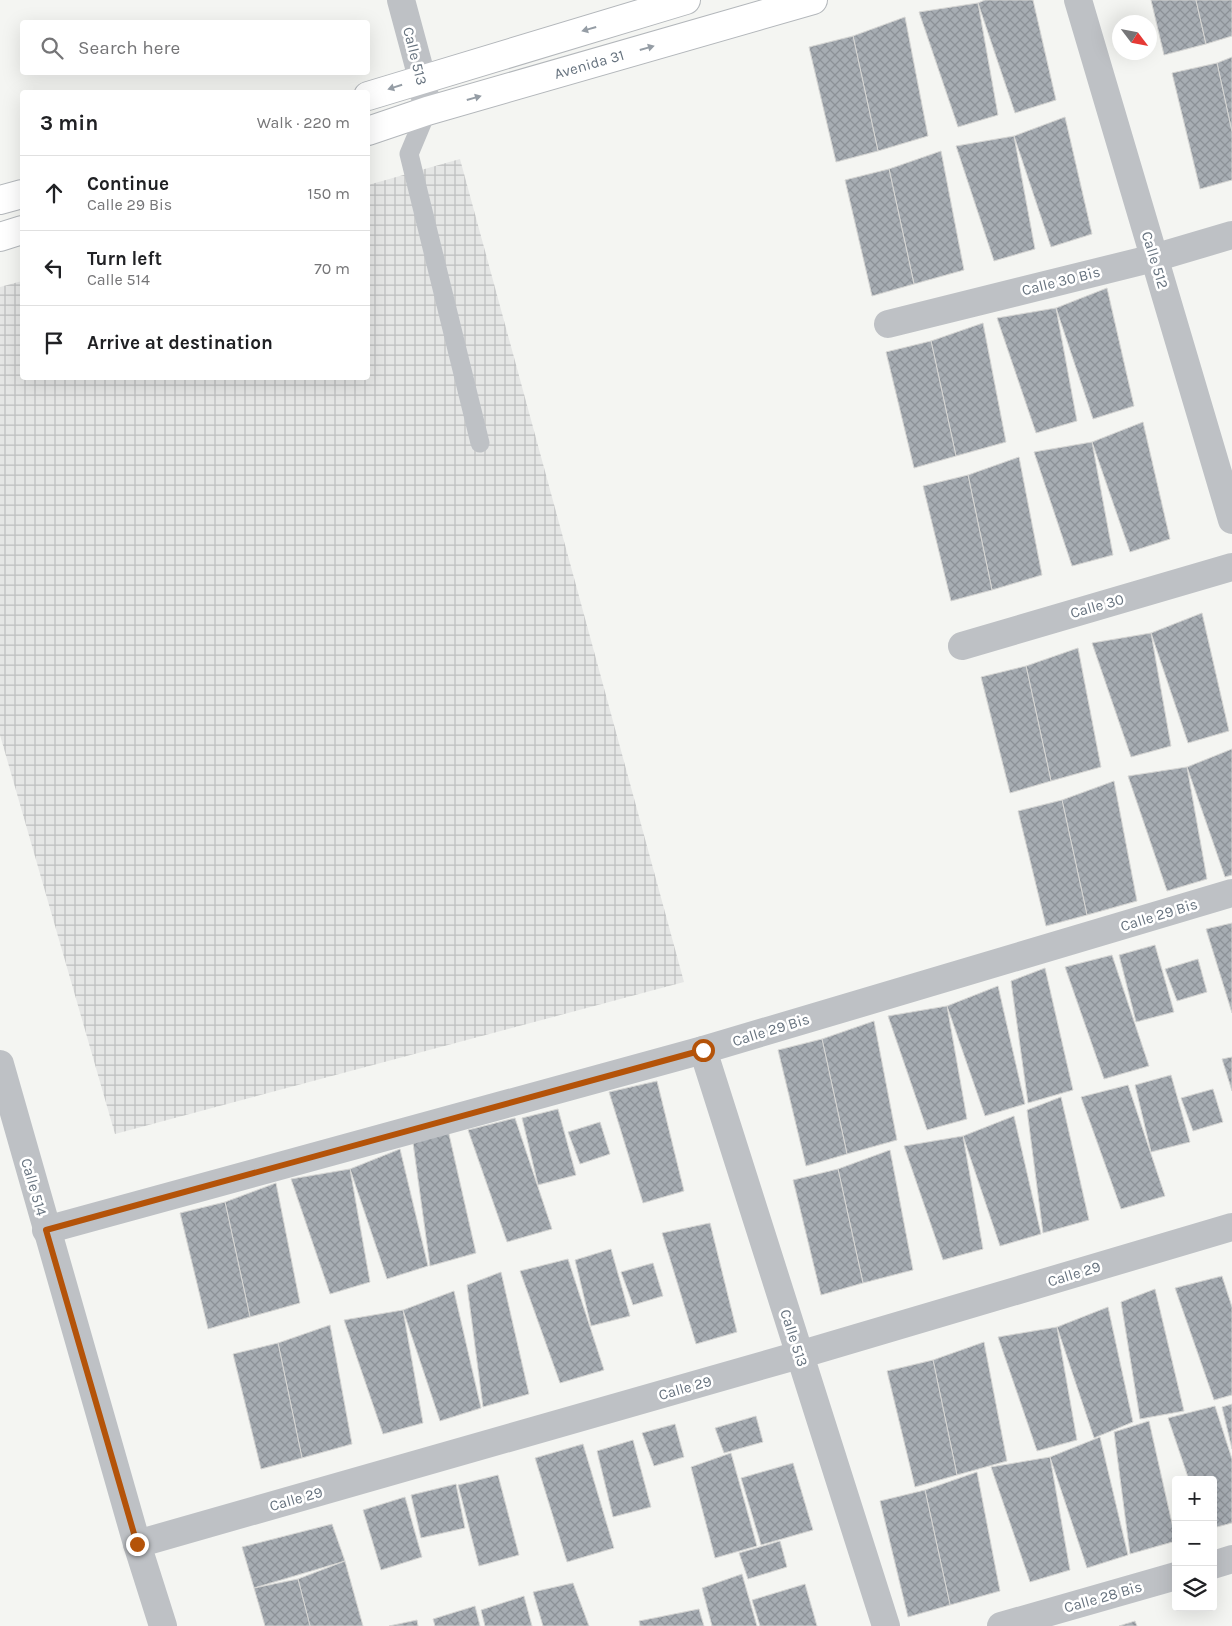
<!DOCTYPE html>
<html lang="en">
<head>
<meta charset="utf-8">
<style>
  body { margin:0; font-family:Karla,sans-serif; background:#f6f6f6; color:#202124 }
  .controls { position:absolute; right:15px; bottom:15px; display:grid; overflow:hidden; border-radius:5px; box-shadow:0 5px 20px #0002 }
  .controls button { width:45px; height:45px; display:grid; place-items:center; padding:0; border:0; border-bottom:1px solid #e0e0e0; background:#fff; color:#202124; font:25px sans-serif }
  .compass { position:absolute; left:1112px; top:15px; width:45px; height:45px; border-radius:50%; background:#fff; box-shadow:0 5px 20px #0002; rotate:122deg }
  .stop { position:absolute; width:15px; height:15px; margin:-11px; border:4px solid #b45309; border-radius:50%; background:#fff }
  .stop.end { background:#b45309; border-color:#fff; box-shadow:0 1px 5px #0008 }
  .list { margin:0; padding:0; list-style:none }
  h2 { display:flex; justify-content:space-between; align-items:center; height:65px; margin:0; padding:0 20px; font-size:21px }
  h2 small { font-size:16px; font-weight:400; color:#757577 }
  .list li { display:grid; grid-template-columns:32px 1fr auto; gap:15px; align-items:center; box-sizing:border-box; height:75px; padding:0 20px; border-top:1px solid #e0e0e0 }
  .list b { display:block; font-size:19px; white-space:nowrap }
  .list p { margin:0; font-size:16px; white-space:nowrap; color:#757577 }
  .list em { font-size:16px; font-style:normal; color:#757577 }
  .icon { flex:none; width:28px; height:28px; fill:none; stroke:currentColor; stroke-width:2; stroke-linecap:round; stroke-linejoin:round }
  .map { position:relative; flex:none; width:1232px; height:1626px; overflow:hidden }
  .search { position:absolute; background:#fff; box-shadow:0 5px 20px #0002; left:20px; top:20px; width:350px; height:55px; display:flex; align-items:center; gap:12px; box-sizing:border-box; padding:0 18px; border-radius:5px; color:#757577; font-size:19px }
  .panel { position:absolute; background:#fff; box-shadow:0 5px 20px #0002; left:20px; top:90px; width:350px; height:290px; border-radius:5px }
  .map>svg:first-child { display:block }
  .industrial { fill:url(#industrial-grid) }
  .building { fill:url(#building-cross-hatch); stroke:#d6d6d4 }
  .lines { fill:none; stroke-linecap:round; stroke-linejoin:round }
  .secondary-casing { stroke:#b3b7bb; stroke-width:30 }
  .lane { stroke:#bec1c5; stroke-width:19 }
  .street { stroke:#bec1c5; stroke-width:28 }
  .secondary { stroke:#fff; stroke-width:28 }
  .oneway { fill:#959da5 }
  .route { stroke:#b45309; stroke-width:6 }
  .labels { text-anchor:middle; stroke-width:5; stroke-linejoin:round; paint-order:stroke }
  .street-label { font-size:15px; fill:#67737f; stroke:#fff }
</style>
</head>
<body>
<div class="map">
<svg width="1232" height="1626" viewBox="0 0 1232 1626">
  <defs>
    <pattern id="industrial-grid" width="8" height="8" patternUnits="userSpaceOnUse" patternTransform="scale(1.25)"><rect width="8" height="8" fill="#e5e6e5"/><path d="M0 4h8M4 0v8" fill="none" stroke="#bdbfbf"/></pattern>
    <pattern id="building-cross-hatch" width="8" height="8" patternUnits="userSpaceOnUse" patternTransform="scale(1.25)"><rect width="8" height="8" fill="#a7adb3"/><path d="M0 0l8 8M0 8l8-8" fill="none" stroke="#8c9197"/></pattern>
  </defs>
  <rect width="100%" height="100%" fill="#f4f5f2"/>
  <path class="industrial" d="M460 159 684 982 115 1134 0 735V287L22 281V378H368V185Z"/>
  <g class="building">
    <path d="M985 0H1033L1056 100 1015 113 978 3Z"/>
    <path d="M1151 0H1196L1206 44 1164 55Z"/>
    <path d="M1196 0H1232V36L1206 44Z"/>
    <path d="M978 3 998 115 958 127 919 12Z"/>
    <path d="M905 17 928 136 878 151 853 36Z"/>
    <path d="M853 36 878 151 836 162 809 47Z"/>
    <path d="M1232 57V132L1217 63Z"/>
    <path d="M1217 63 1232 132V180L1200 189 1172 73Z"/>
    <path d="M1065 117 1092 234 1051 247 1014 136Z"/>
    <path d="M1014 136 1035 249 994 261 956 146Z"/>
    <path d="M941 151 964 270 914 284 889 169Z"/>
    <path d="M889 169 914 284 872 296 845 180Z"/>
    <path d="M1107 288 1134 406 1093 419 1056 308Z"/>
    <path d="M1056 308 1077 421 1036 433 997 318Z"/>
    <path d="M983 323 1006 442 956 456 931 341Z"/>
    <path d="M931 341 956 456 914 468 886 352Z"/>
    <path d="M1143 422 1170 539 1130 552 1092 442Z"/>
    <path d="M1092 442 1113 555 1072 566 1034 452Z"/>
    <path d="M1019 457 1042 575 992 590 968 475Z"/>
    <path d="M968 475 992 590 951 601 923 486Z"/>
    <path d="M1202 613 1229 731 1188 743 1151 633Z"/>
    <path d="M1151 633 1171 746 1131 757 1092 643Z"/>
    <path d="M1078 648 1101 767 1051 781 1026 666Z"/>
    <path d="M1026 666 1051 781 1010 793 981 677Z"/>
    <path d="M1232 749V875L1225 877 1187 767Z"/>
    <path d="M1187 767 1207 879 1167 891 1128 776Z"/>
    <path d="M1114 781 1137 901 1087 915 1062 800Z"/>
    <path d="M1062 800 1087 915 1046 926 1018 811Z"/>
    <path d="M1232 923V1013L1206 929Z"/>
    <path d="M1155 945 1174 1012 1136 1022 1119 955Z"/>
    <path d="M1112 955 1149 1066 1104 1079 1065 967Z"/>
    <path d="M1198 959 1207 992 1177 1001 1165 969Z"/>
    <path d="M1045 968 1073 1090 1028 1103 1011 981Z"/>
    <path d="M998 986 1025 1104 985 1116 947 1006Z"/>
    <path d="M947 1006 967 1119 927 1130 888 1016Z"/>
    <path d="M874 1021 897 1140 847 1154 822 1039Z"/>
    <path d="M822 1039 847 1154 806 1166 778 1050Z"/>
    <path d="M1232 1057V1091L1222 1059Z"/>
    <path d="M1171 1075 1190 1142 1151 1152 1135 1085Z"/>
    <path d="M657 1081 684 1191 643 1203 609 1092Z"/>
    <path d="M1128 1085 1165 1196 1121 1209 1081 1097Z"/>
    <path d="M1213 1089 1223 1122 1193 1131 1181 1098Z"/>
    <path d="M1061 1097 1089 1220 1043 1233 1027 1110Z"/>
    <path d="M558 1109 576 1175 538 1185 522 1118Z"/>
    <path d="M1014 1116 1041 1234 1000 1246 963 1136Z"/>
    <path d="M515 1118 552 1229 507 1242 468 1130Z"/>
    <path d="M600 1122 610 1154 580 1164 568 1132Z"/>
    <path d="M448 1130 476 1253 430 1266 413 1143Z"/>
    <path d="M963 1136 983 1249 943 1260 904 1146Z"/>
    <path d="M400 1149 428 1266 387 1279 350 1169Z"/>
    <path d="M890 1150 913 1270 863 1283 838 1169Z"/>
    <path d="M350 1169 370 1282 330 1294 291 1179Z"/>
    <path d="M838 1169 863 1283 821 1295 793 1180Z"/>
    <path d="M276 1183 300 1303 250 1317 225 1202Z"/>
    <path d="M225 1202 250 1317 208 1329 180 1213Z"/>
    <path d="M710 1223 737 1332 696 1344 662 1233Z"/>
    <path d="M611 1249 630 1316 591 1326 575 1260Z"/>
    <path d="M568 1259 604 1370 560 1383 520 1271Z"/>
    <path d="M653 1263 663 1296 633 1305 621 1272Z"/>
    <path d="M501 1272 529 1394 483 1407 467 1285Z"/>
    <path d="M1222 1276 1232 1307V1395L1214 1400 1175 1288Z"/>
    <path d="M1155 1289 1184 1411 1140 1419 1121 1302Z"/>
    <path d="M454 1291 481 1408 440 1421 403 1310Z"/>
    <path d="M1108 1307 1133 1422 1094 1438 1057 1327Z"/>
    <path d="M403 1310 423 1423 383 1434 344 1320Z"/>
    <path d="M330 1325 352 1444 302 1458 278 1343Z"/>
    <path d="M1057 1327 1077 1440 1037 1451 998 1337Z"/>
    <path d="M984 1342 1007 1461 957 1475 933 1360Z"/>
    <path d="M278 1343 302 1458 261 1469 233 1354Z"/>
    <path d="M933 1360 957 1475 915 1487 887 1371Z"/>
    <path d="M1232 1404V1449L1222 1407Z"/>
    <path d="M1215 1406 1232 1459V1523L1213 1528V1480H1189L1168 1418Z"/>
    <path d="M756 1416 763 1442 724 1453 715 1428Z"/>
    <path d="M1149 1421 1176 1541 1130 1554 1114 1432Z"/>
    <path d="M675 1424 684 1457 654 1466 642 1433Z"/>
    <path d="M1100 1437 1128 1555 1087 1568 1050 1457Z"/>
    <path d="M633 1440 651 1507 613 1517 597 1451Z"/>
    <path d="M583 1444 614 1548 567 1562 535 1458Z"/>
    <path d="M731 1453 757 1546 715 1558 691 1467Z"/>
    <path d="M1050 1457 1070 1570 1030 1582 991 1467Z"/>
    <path d="M793 1463 813 1530 761 1545 741 1478Z"/>
    <path d="M977 1472 1000 1591 950 1605 925 1490Z"/>
    <path d="M498 1475 519 1555 479 1566 458 1485Z"/>
    <path d="M456 1484 465 1528 421 1538 411 1495Z"/>
    <path d="M925 1490 950 1605 908 1617 880 1501Z"/>
    <path d="M405 1497 422 1557 381 1570 363 1510Z"/>
    <path d="M332 1524 345 1561 254 1588 242 1547Z"/>
    <path d="M780 1541 787 1567 748 1579 739 1553Z"/>
    <path d="M345 1561 363 1626H310L298 1579Z"/>
    <path d="M742 1574 757 1626H712L702 1588Z"/>
    <path d="M298 1579 310 1626H265L254 1588Z"/>
    <path d="M573 1583 589 1626H543L533 1592Z"/>
    <path d="M805 1584 817 1626H760L752 1600Z"/>
    <path d="M524 1596 532 1626H485L481 1610Z"/>
    <path d="M475 1606 480 1626H435L433 1619Z"/>
    <path d="M699 1609 704 1626H640L639 1621Z"/>
    <path d="M417 1620 418 1626H389Z"/>
    <path d="M1135 1621 1137 1626H1119Z"/>
  </g>
  <g class="lines">
    <g class="secondary-casing">
      <g id="secondary">
        <path d="M368 96 686 0"/>
        <path id="s1" d="M368 131 427 111 813 0"/>
        <path d="M0 200 22 194"/>
        <path d="M0 237 22 230"/>
      </g>
    </g>
    <path class="lane" d="M427 111 409 154 480 443"/>
    <g class="street">
      <path d="M401 0 422 78 427 111"/>
      <path d="M1078 0 1232 520"/>
      <path d="M888 324 1154 258 1232 235"/>
      <path d="M962 646 1232 567"/>
      <path d="M703 1050 886 1626"/>
      <path d="M0 1064 137 1544 163 1626"/>
      <path d="M46 1230 703 1050 1232 893"/>
      <path d="M137 1544 799 1355 1232 1227"/>
      <path d="M1213 1565 1232 1559"/>
      <path d="M1001 1626 1176 1576"/>
    </g>
    <use href="#secondary" class="secondary"/>
  </g>
  <defs><path id="oneway-solid" d="M-6-.8H1V-3.2L6.5 0L1 3.2V.8H-6Z" transform="scale(1.25)"/></defs>
  <g class="oneway">
    <use href="#oneway-solid" transform="translate(589 29) rotate(164)"/>
    <use href="#oneway-solid" transform="translate(647 48) rotate(-16)"/>
    <use href="#oneway-solid" transform="translate(395 87) rotate(162)"/>
    <use href="#oneway-solid" transform="translate(474 98) rotate(-16)"/>
  </g>
  <g class="lines">
    <path class="route" d="M137 1544 46 1230 703 1050"/>
  </g>
  <g class="labels">
    <g class="street-label">
      <text transform="translate(415 56) rotate(76)" y="5">Calle 513</text>
      <text dy="5" stroke="none"><textPath href="#s1" startOffset="231">Avenida 31</textPath></text>
      <text transform="translate(1155 260) rotate(73)" y="5">Calle 512</text>
      <text transform="translate(1061 281) rotate(-14)" y="5">Calle 30 Bis</text>
      <text transform="translate(1097 606) rotate(-16)" y="5">Calle 30</text>
      <text transform="translate(1159 915) rotate(-17)" y="5">Calle 29 Bis</text>
      <text transform="translate(771 1030) rotate(-17)" y="5">Calle 29 Bis</text>
      <text transform="translate(34 1187) rotate(74)" y="5">Calle 514</text>
      <text transform="translate(1074 1274) rotate(-17)" y="5">Calle 29</text>
      <text transform="translate(794 1338) rotate(72)" y="5">Calle 513</text>
      <text transform="translate(685 1388) rotate(-16)" y="5">Calle 29</text>
      <text transform="translate(296 1499) rotate(-16)" y="5">Calle 29</text>
      <text transform="translate(1103 1597) rotate(-16)" y="5">Calle 28 Bis</text>
    </g>
  </g>
</svg>
<div class="controls">
<button>+</button>
<button>−</button>
<button><svg class="icon" aria-label="layers" viewBox="0 0 24 24"><path d="M12 4l9 5-9 5-9-5zM3 14l9 5 9-5"/></svg></button>
</div>
<svg class="compass" viewBox="-18 -18 36 36"><path d="M0-13l5 13h-10z" fill="#e53935"/><path d="M0 13l5-13h-10z" fill="#757577"/></svg>
<div class="stop" style="left:703px;top:1050px"></div>
<div class="stop end" style="left:137px;top:1544px"></div>
<div class="search"><svg class="icon" aria-label="search" viewBox="0 0 24 24"><circle cx="10" cy="10" r="6"/><path d="M15 15l6 6"/></svg>Search here</div>
<section class="panel">
<h2>3 min<small>Walk · 220 m</small></h2>
<ul class="list">
<li><svg class="icon" aria-label="ahead" viewBox="0 0 24 24"><path d="M12 20V5M6 11l6-6 6 6"/></svg><div><b>Continue</b><p>Calle 29 Bis</p></div><em>150 m</em></li>
<li><svg class="icon" aria-label="left" viewBox="0 0 24 24"><path d="M17 20v-9H6M10 6l-5 5 5 5"/></svg><div><b>Turn left</b><p>Calle 514</p></div><em>70 m</em></li>
<li><svg class="icon" aria-label="arrive" viewBox="0 0 24 24"><path d="M6 21V4h12l-3 4 3 4H6"/></svg><div><b>Arrive at destination</b></div></li>
</ul>
</section>
</div>
</body>
</html>
